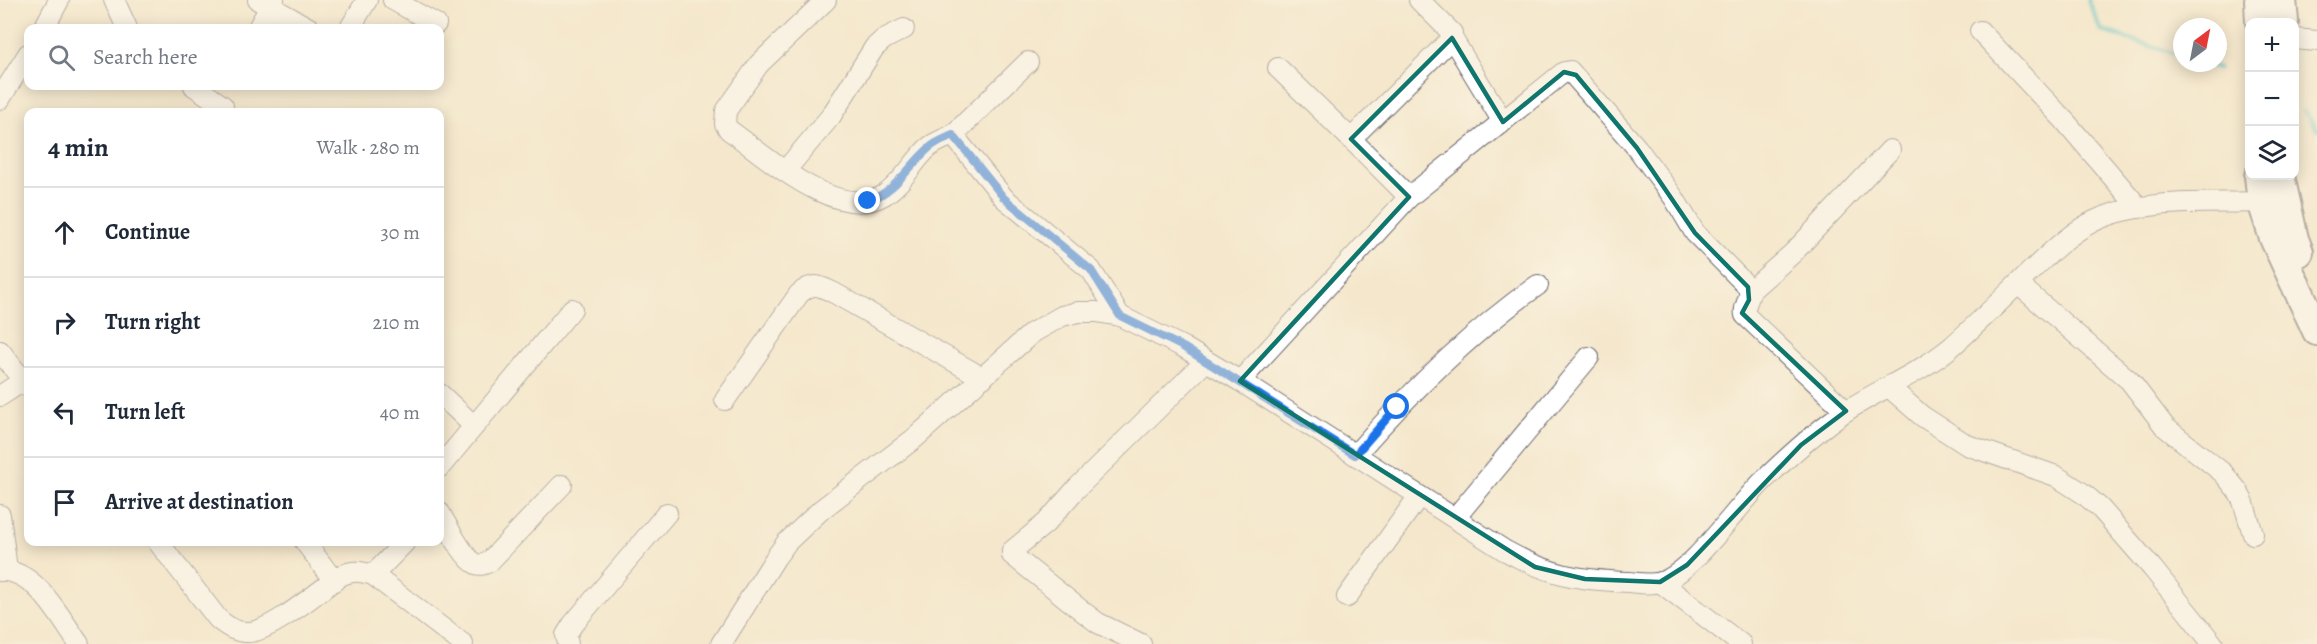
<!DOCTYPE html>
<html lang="en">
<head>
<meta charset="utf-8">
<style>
  body { margin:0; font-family:Alegreya,serif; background:#f2f2f3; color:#1f2937 }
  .controls { position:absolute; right:18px; top:18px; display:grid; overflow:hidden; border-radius:12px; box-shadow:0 3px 15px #0003 }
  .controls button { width:54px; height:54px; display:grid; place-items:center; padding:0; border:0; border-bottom:2px solid #e0e1e3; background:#fff; color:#1f2937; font:30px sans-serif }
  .compass { position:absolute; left:2173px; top:18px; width:54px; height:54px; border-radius:50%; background:#fff; box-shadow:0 3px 15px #0003; rotate:32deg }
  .stop { position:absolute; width:18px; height:18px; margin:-14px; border:4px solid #1a73e8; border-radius:50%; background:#fff }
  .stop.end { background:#1a73e8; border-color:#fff; box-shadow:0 2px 6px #0008 }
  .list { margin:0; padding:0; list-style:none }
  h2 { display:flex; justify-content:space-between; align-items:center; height:78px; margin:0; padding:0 24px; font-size:26px }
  h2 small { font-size:20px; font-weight:400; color:#747a83 }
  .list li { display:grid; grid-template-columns:39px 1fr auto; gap:18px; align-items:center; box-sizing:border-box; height:90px; padding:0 24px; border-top:2px solid #e0e1e3 }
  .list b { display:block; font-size:22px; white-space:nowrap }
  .list em { font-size:20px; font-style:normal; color:#747a83 }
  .icon { flex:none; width:33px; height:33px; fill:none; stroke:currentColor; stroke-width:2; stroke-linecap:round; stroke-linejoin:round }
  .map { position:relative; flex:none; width:2317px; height:644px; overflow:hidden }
  .search { position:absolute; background:#fff; box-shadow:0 3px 15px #0003; left:24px; top:24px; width:420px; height:66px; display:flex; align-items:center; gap:15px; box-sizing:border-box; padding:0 21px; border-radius:12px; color:#747a83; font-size:22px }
  .panel { position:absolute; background:#fff; box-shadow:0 3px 15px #0003; left:24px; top:108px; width:420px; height:438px; border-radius:12px }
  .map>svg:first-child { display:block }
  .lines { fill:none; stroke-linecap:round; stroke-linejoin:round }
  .stream { stroke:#54c2ca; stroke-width:5 }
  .minor-casing { stroke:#6c676e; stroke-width:22 }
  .secondary-casing { stroke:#6c676e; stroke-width:32 }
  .minor { stroke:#fff; stroke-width:20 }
  .secondary { stroke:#fff; stroke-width:28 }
  .route { stroke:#1a73e8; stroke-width:8 }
  .marked { fill:none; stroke:#0f766e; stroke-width:4.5; stroke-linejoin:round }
</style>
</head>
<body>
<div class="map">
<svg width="2317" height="644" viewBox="0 0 2317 644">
  <rect width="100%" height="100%" fill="#fcf5e5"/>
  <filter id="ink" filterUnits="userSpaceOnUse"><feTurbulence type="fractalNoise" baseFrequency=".0167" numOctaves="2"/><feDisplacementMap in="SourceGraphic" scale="12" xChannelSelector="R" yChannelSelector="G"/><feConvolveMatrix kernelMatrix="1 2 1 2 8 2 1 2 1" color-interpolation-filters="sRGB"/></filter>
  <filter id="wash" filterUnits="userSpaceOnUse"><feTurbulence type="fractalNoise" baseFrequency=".008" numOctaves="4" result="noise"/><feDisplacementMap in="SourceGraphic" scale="24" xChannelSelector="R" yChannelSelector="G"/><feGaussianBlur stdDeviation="1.35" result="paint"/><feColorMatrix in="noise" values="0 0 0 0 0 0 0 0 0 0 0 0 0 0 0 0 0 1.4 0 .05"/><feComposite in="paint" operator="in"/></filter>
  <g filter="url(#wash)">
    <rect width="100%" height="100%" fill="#f4e7cc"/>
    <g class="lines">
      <g class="stream">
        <path d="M2088 0 2101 30 2182 56"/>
        <path d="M2203 63 2218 68"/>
        <path d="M2304 111 2317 129"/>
      </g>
    </g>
  </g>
  <g filter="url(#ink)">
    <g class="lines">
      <g class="minor-casing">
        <g id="minor">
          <path d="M114 0 127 28"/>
          <path d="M258 0 309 28"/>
          <path d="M393 0 436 24"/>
          <path d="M826 0 759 64 726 111 725 124 729 130C765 155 837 223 884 195 902 184 913 162 928 148 935 142 944 139 953 135"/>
          <path d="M44 28 59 0"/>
          <path d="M258 28 274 0"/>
          <path d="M350 28 367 0"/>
          <path d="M1980 31 2064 120 2139 208"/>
          <path d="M1452 38 1503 122"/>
          <path d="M2294 39 2317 41"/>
          <path d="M1028 62 953 135 1004 198 1091 270 1120 316"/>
          <path d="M1278 68 1351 139"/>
          <path d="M194 86 223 106"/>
          <path d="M0 99 28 54"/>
          <path d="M785 171 831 116 874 48 884 39 904 29"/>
          <path d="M1409 197 1564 72 1570 71 1637 148 1674 198 1695 233 1748 287C1753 298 1742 305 1745 315L1846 411"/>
          <path d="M2018 284 2130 381 2165 427 2223 473 2237 490 2243 501 2253 534"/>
          <path d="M1750 291 1793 253 1890 150"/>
          <path d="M0 351 28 387"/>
          <path d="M1240 381 1409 197 1351 139 1452 38V33L1419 0"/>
          <path d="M1889 387 1922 416 1967 445 2056 476 2084 494 2100 508 2153 569 2213 644"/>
          <path d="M440 394 474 426"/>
          <path d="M0 396 23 381"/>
          <path d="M725 400 799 294C814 281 820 286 836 294L983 378"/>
          <path d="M1355 455C1410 392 1470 333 1538 285"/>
          <path d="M440 467 572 309"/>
          <path d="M440 513C447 525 464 559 476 564 481 566 485 564 489 562L562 485"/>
          <path d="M0 515 7 570"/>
          <path d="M1455 518 1589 357"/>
          <path d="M158 542 218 619C226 626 236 633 248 632 271 632 319 591 340 576 353 570 360 571 373 575L463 644"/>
          <path d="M305 542 334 581"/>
          <path d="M0 571C35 568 61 619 79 644"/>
          <path d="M373 575 405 542"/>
          <path d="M1660 582 1741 644"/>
          <path d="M1347 597 1419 496"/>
          <path d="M568 644 566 635 573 624 667 513"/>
          <path d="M721 644 776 557 787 542 803 527 822 509 915 438 1032 333 1062 316 1078 312H1097L1120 316 1183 347 1240 381 1504 550C1549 575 1578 580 1629 582 1639 583 1651 585 1661 582 1694 572 1739 503 1766 478 1791 454 1817 430 1846 411 1880 389 1918 374 1950 348 1979 323 2005 296 2032 270 2053 250 2074 229 2101 218 2152 198 2208 204 2262 202"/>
          <path d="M1141 644 1098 623 1086 614 1012 555V551L1046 523 1076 489 1206 361"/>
        </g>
      </g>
      <g class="secondary-casing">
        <g id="secondary">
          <path d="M2259 0 2260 22"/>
          <path d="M2282 0 2284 22"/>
          <path d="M2259 176 2262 202 2274 238 2317 331"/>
          <path d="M2280 176 2294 239 2299 252"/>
        </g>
      </g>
      <use href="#minor" class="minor"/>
      <use href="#secondary" class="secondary"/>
    </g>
  </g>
  <g class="lines" filter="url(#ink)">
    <path class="route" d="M868 201C896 191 907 168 928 149 935 142 944 139 953 135L1004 198 1091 270 1120 316 1183 347 1355 455 1397 407"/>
  </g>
  <path d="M0 0H2317V644H0ZM1452 38 1503 122 1564 72 1576 75 1637 148 1695 233 1748 287 1749 300 1742 313 1846 411 1801 445 1687 565 1660 582 1585 579 1535 567 1240 381 1409 197 1351 139Z" fill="#f4e7cc" fill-opacity=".55" fill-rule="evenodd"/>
  <path class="marked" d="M1452 38 1503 122 1564 72 1576 75 1637 148 1695 233 1748 287 1749 300 1742 313 1846 411 1801 445 1687 565 1660 582 1585 579 1535 567 1240 381 1409 197 1351 139Z"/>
</svg>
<div class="controls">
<button>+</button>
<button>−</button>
<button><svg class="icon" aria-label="layers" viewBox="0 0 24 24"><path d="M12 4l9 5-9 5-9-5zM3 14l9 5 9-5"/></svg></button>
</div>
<svg class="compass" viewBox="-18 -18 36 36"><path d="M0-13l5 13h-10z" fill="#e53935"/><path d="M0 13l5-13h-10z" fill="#747a83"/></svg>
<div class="stop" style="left:1397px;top:407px"></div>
<div class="stop end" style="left:868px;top:201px"></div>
<div class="search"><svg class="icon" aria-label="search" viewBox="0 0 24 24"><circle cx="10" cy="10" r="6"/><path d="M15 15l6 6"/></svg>Search here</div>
<section class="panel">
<h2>4 min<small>Walk · 280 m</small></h2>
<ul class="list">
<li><svg class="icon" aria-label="ahead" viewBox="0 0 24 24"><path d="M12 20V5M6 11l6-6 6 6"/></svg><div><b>Continue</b></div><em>30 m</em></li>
<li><svg class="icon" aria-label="right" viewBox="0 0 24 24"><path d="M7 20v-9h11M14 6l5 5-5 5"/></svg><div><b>Turn right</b></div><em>210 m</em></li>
<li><svg class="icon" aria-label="left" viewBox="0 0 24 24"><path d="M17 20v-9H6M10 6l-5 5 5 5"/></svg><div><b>Turn left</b></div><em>40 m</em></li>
<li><svg class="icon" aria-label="arrive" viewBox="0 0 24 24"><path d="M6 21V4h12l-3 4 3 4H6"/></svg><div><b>Arrive at destination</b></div></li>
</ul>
</section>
</div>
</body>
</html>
